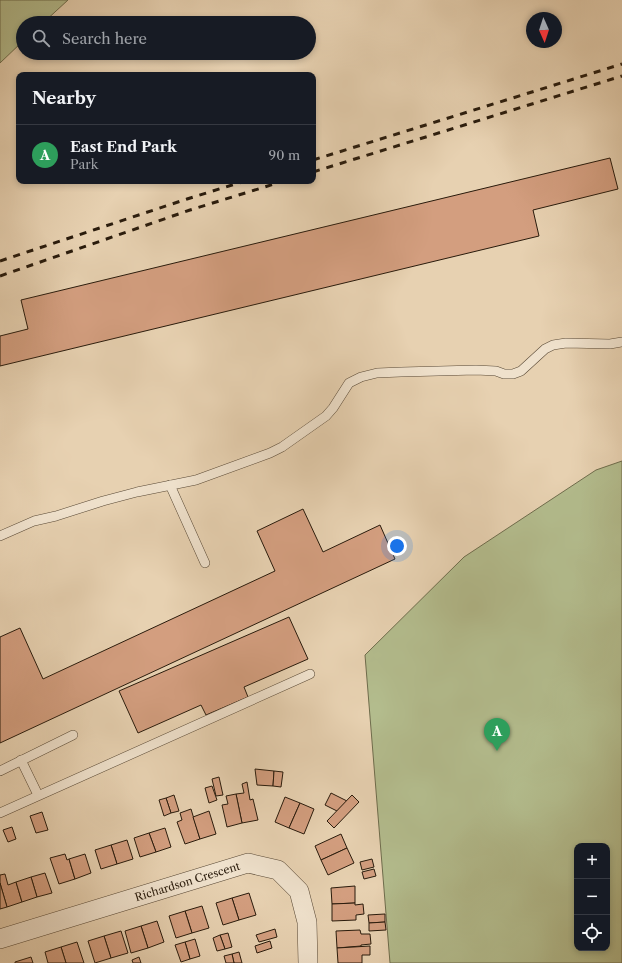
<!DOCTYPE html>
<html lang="en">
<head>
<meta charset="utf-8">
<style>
  body { margin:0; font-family:"Libre Caslon Text",serif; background:#242831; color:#f1f3f6 }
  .controls { position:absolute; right:12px; bottom:12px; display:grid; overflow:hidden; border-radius:8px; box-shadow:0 2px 6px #0003 }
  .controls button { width:36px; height:36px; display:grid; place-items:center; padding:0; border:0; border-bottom:1px solid #363941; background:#171b24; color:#f1f3f6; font:20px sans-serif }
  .compass { position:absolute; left:526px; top:12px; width:36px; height:36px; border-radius:50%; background:#171b24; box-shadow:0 2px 6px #0003; rotate:177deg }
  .you { position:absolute; left:397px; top:546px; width:14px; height:14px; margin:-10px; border:3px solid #fff; border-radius:50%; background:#1a73e8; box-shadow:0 0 0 6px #1a73e833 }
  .badge { display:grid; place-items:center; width:26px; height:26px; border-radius:50%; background:#2563eb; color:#fff; font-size:13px; font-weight:700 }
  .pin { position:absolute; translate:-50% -33px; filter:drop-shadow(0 1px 2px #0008) }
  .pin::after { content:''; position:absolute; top:21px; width:14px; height:12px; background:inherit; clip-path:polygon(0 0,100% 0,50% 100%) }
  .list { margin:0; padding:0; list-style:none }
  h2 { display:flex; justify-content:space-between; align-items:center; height:52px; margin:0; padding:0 16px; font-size:17px }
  h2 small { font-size:13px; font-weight:400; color:#9ea1a6 }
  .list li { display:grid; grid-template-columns:26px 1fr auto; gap:12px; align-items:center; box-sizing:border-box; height:60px; padding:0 16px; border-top:1px solid #363941 }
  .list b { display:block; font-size:15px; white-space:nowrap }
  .list p { margin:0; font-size:13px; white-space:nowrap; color:#9ea1a6 }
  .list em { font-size:13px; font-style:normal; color:#9ea1a6 }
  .icon { flex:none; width:22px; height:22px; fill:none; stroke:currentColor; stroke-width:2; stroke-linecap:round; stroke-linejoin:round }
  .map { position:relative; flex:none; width:622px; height:963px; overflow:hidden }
  .search { position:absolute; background:#171b24; box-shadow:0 2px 6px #0003; left:16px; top:16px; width:300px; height:44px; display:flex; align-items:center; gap:10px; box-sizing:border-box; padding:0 14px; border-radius:22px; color:#9ea1a6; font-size:15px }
  .panel { position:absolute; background:#171b24; box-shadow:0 2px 6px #0003; left:16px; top:72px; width:300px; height:112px; border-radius:8px }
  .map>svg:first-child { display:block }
  .green { fill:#b3bc8d; stroke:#6e6c4c; fill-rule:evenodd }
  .building { fill:#d39e7f; stroke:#291b0c }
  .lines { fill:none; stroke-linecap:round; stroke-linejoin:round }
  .lane-casing { stroke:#584835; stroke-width:10 }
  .street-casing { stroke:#584835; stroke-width:20 }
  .lane { stroke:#efe1cc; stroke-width:9 }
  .street { stroke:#efe1cc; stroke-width:19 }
  .rail { stroke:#291b0c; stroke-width:3; stroke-dasharray:7 7; stroke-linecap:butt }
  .labels { text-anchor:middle; stroke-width:3.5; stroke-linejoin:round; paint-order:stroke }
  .street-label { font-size:11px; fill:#291b0c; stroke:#efe1cc }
</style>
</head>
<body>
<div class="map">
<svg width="622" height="963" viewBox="0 0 622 963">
  <rect width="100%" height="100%" fill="#e7d1b1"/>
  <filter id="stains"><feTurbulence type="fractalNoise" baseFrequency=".005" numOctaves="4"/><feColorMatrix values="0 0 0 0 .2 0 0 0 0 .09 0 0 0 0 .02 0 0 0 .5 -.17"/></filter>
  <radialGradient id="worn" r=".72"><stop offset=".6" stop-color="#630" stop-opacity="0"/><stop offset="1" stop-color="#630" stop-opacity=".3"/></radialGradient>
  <g class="green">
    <path d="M0 0H68L43 23H23V41L0 63Z"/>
    <path d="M622 461V963H390L365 655 464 557 596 470ZM577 846H607V948H577Z"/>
  </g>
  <g class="building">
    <path d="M610 158 618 189 533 210 539 236 0 366V336L28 329 21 300Z"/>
    <path d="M303 509 323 552 380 525 395 559 0 743V637L20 628 43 679 275 571 257 531Z"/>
    <path d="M289 617 308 659 244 687 248 697 206 715 201 705 138 733 119 691Z"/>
    <path d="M255 769 274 771 273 786 257 785Z"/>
    <path d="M274 771 283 772 281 787 273 786Z"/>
    <path d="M219 777 223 795 216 796 212 779Z"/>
    <path d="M247 782 250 800 253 799 258 820 242 823 236 794 244 793 242 784Z"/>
    <path d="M212 786 217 800 209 803 205 788Z"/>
    <path d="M331 793 347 801 337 811 325 805Z"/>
    <path d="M236 794 242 823 227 827 222 805 228 804 226 796Z"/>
    <path d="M174 795 179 811 171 813 166 798Z"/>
    <path d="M352 795 359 802 334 828 327 821Z"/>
    <path d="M285 797 300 803 289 828 275 822Z"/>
    <path d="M166 798 171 813 164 816 159 800Z"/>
    <path d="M300 803 314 809 304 834 289 828Z"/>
    <path d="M191 809 200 839 185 844 177 822 182 820 180 813Z"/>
    <path d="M209 811 216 834 200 839 193 817Z"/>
    <path d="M42 812 48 830 36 833 30 816Z"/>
    <path d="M12 827 16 839 8 842 3 830Z"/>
    <path d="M165 828 171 847 156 852 149 833Z"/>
    <path d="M149 833 156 852 140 857 134 838Z"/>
    <path d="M341 834 347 848 321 860 315 846Z"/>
    <path d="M127 840 133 859 117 864 111 845Z"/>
    <path d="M111 845 117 864 101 869 95 850Z"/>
    <path d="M347 848 354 863 328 875 321 860Z"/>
    <path d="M65 854 67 860 69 859 75 879 59 884 50 858Z"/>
    <path d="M85 854 91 873 75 879 69 859Z"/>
    <path d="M372 859 374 867 362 870 360 862Z"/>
    <path d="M374 869 376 876 364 879 362 872Z"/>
    <path d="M45 873 52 893 37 897 31 877Z"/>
    <path d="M5 874 8 885 16 882 22 902 7 907 0 883V875Z"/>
    <path d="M31 877 37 897 22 902 16 882Z"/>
    <path d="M0 883 7 907 0 909Z"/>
    <path d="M355 886V903L332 904 331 888Z"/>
    <path d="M249 893 256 915 239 920 232 898Z"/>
    <path d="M232 898 239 920 223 925 216 903Z"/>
    <path d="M355 903V905L363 904 364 914 356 915V920L332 921V904Z"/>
    <path d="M202 906 209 928 192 933 185 911Z"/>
    <path d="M185 911 192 933 176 938 169 916Z"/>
    <path d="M385 914V922L369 923 368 915Z"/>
    <path d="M157 921 164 942 148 948 141 926Z"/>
    <path d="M385 922 386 930 369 931V923Z"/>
    <path d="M141 926 148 948 131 953 125 931Z"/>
    <path d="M275 929 277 937 259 942 256 935Z"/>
    <path d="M360 930 361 934H370L371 944 361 945V946L337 948 336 931Z"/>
    <path d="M121 931 128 953 111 958 104 936Z"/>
    <path d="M228 933 232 947 225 949 220 935Z"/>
    <path d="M220 935 225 949 217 951 213 938Z"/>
    <path d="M104 936 111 958 95 963 88 941Z"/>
    <path d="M195 939 200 956 190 959 185 942Z"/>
    <path d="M270 941 272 948 257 953 255 946Z"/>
    <path d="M77 942 84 963H66L61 947Z"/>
    <path d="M185 942 190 959 181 962 175 945Z"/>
    <path d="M370 946V955H362V963H338L337 948Z"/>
    <path d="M61 947 66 963H48L45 952Z"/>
    <path d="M239 952 242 963H234L232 954Z"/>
    <path d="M232 954 234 963H226L224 956Z"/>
    <path d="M31 957 33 963H15V962Z"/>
    <path d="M139 957 141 963H133L132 960Z"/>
  </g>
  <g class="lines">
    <g class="lane-casing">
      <g id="lane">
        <path d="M170 485 205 563"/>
        <path d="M0 536 34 521 56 516 103 501 137 492 196 480 270 453 282 447 326 416 333 408 349 383 361 377 377 373 401 372 476 370 496 371 504 374H513L521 371 545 349 553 345 566 343 610 344 622 342"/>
        <path d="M21 760 38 795"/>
        <path d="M0 771 73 735"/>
        <path d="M0 813 310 674"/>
      </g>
    </g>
    <g class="street-casing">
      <g id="street">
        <path id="s1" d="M0 939 248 863 278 870 299 891 307 922 308 963"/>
      </g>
    </g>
    <use href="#lane" class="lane"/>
    <use href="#street" class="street"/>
    <g class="rail">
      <path d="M313 160 622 64"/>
      <path d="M313 172 622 76"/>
      <path d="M0 261 187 199 245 181"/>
      <path d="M0 276 190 210 284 181"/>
    </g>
  </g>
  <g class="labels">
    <g class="street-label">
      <text dy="4" stroke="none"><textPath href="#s1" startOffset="196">Richardson Crescent</textPath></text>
    </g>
  </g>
  <rect width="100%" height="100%" filter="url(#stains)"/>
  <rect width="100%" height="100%" fill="url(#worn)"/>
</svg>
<div class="controls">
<button>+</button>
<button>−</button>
<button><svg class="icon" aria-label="locate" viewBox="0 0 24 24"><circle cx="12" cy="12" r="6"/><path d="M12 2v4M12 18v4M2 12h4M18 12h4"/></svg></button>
</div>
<svg class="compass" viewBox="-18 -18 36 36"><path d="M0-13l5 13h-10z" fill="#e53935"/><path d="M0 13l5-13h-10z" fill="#9ea1a6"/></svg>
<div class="you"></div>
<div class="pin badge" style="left:497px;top:751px;background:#2e9e5b">A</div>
<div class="search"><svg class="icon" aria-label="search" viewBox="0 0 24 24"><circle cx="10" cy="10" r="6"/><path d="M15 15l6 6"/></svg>Search here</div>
<section class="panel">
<h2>Nearby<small></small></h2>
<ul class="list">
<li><span class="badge" style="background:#2e9e5b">A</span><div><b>East End Park</b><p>Park</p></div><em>90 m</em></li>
</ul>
</section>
</div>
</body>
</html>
